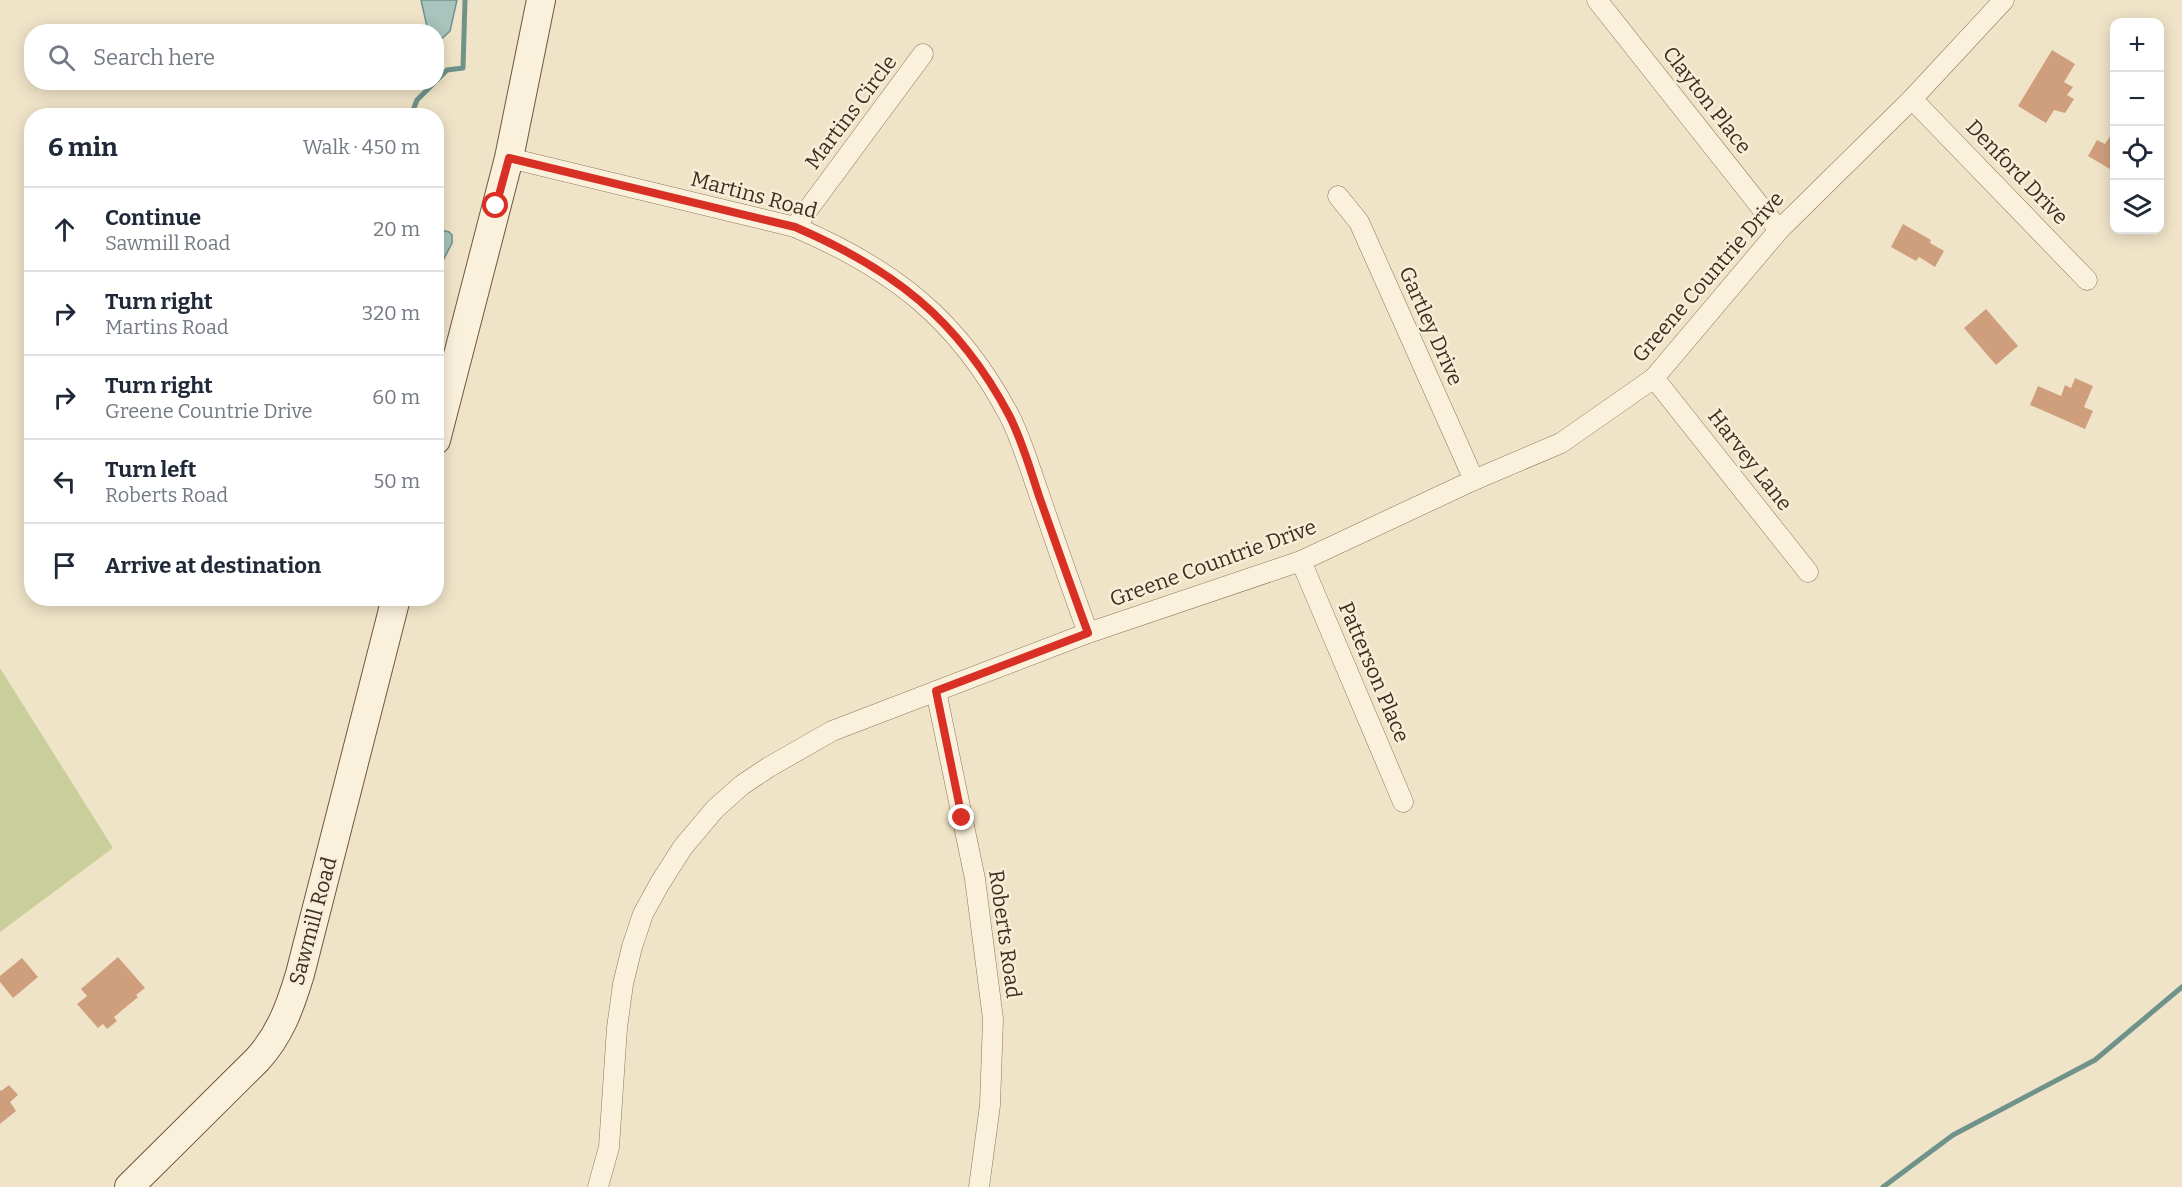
<!DOCTYPE html>
<html lang="en">
<head>
<meta charset="utf-8">
<style>
  body { margin:0; font-family:Bitter,serif; background:#f6f6f7; color:#1f2937 }
  .controls { position:absolute; right:18px; top:18px; display:grid; overflow:hidden; border-radius:12px; box-shadow:0 3px 15px #0003 }
  .controls button { width:54px; height:54px; display:grid; place-items:center; padding:0; border:0; border-bottom:2px solid #e0e1e3; background:#fff; color:#1f2937; font:30px sans-serif }
  .stop { position:absolute; width:18px; height:18px; margin:-14px; border:4px solid #d93025; border-radius:50%; background:#fff }
  .stop.end { background:#d93025; border-color:#fff; box-shadow:0 2px 6px #0008 }
  .list { margin:0; padding:0; list-style:none }
  h2 { display:flex; justify-content:space-between; align-items:center; height:78px; margin:0; padding:0 24px; font-size:26px }
  h2 small { font-size:20px; font-weight:400; color:#747a83 }
  .list li { display:grid; grid-template-columns:39px 1fr auto; gap:18px; align-items:center; box-sizing:border-box; height:84px; padding:0 24px; border-top:2px solid #e0e1e3 }
  .list b { display:block; font-size:22px; white-space:nowrap }
  .list p { margin:0; font-size:20px; white-space:nowrap; color:#747a83 }
  .list em { font-size:20px; font-style:normal; color:#747a83 }
  .icon { flex:none; width:33px; height:33px; fill:none; stroke:currentColor; stroke-width:2; stroke-linecap:round; stroke-linejoin:round }
  .map { position:relative; flex:none; width:2182px; height:1187px; overflow:hidden }
  .search { position:absolute; background:#fff; box-shadow:0 3px 15px #0003; left:24px; top:24px; width:420px; height:66px; display:flex; align-items:center; gap:15px; box-sizing:border-box; padding:0 21px; border-radius:24px; color:#747a83; font-size:22px }
  .panel { position:absolute; background:#fff; box-shadow:0 3px 15px #0003; left:24px; top:108px; width:420px; height:498px; border-radius:24px }
  .map>svg:first-child { display:block }
  .green { fill:#c9cf9b }
  .water { fill:#a9c4bc; stroke:#6f938a; stroke-width:1.5 }
  .lines { fill:none; stroke-linecap:round; stroke-linejoin:round }
  .stream { stroke:#6f938a; stroke-width:5 }
  .building { fill:#cf9f7d }
  .street-casing { stroke:#8d765c; stroke-width:21 }
  .secondary-casing { stroke:#6f573f; stroke-width:30 }
  .street { stroke:#faf1dc; stroke-width:20 }
  .secondary { stroke:#faf1dc; stroke-width:28 }
  .route { stroke:#d93025; stroke-width:8 }
  .labels { text-anchor:middle; stroke-width:5; stroke-linejoin:round; paint-order:stroke }
  .street-label { font-size:21px; fill:#3d2e20; stroke:#f7eed8 }
</style>
</head>
<body>
<div class="map">
<svg width="2182" height="1187" viewBox="0 0 2182 1187">
  <rect width="100%" height="100%" fill="#f0e4c8"/>
  <path class="green" d="M0 668 113 848 0 932Z"/>
  <g class="water">
    <path d="M421 0H457L450 31 438 42 436 32 428 31Z"/>
    <path d="M437 229 449 232 452 235V243L437 272Z"/>
  </g>
  <g class="lines">
    <g class="stream">
      <path d="M436 81 447 70 463 68 465 0"/>
      <path d="M411 116 417 100 435 82"/>
      <path d="M1883 1187 1953 1135 2095 1060 2182 987"/>
    </g>
  </g>
  <g class="building">
    <path d="M2052 50 2075 64 2064 82 2073 87 2067 95 2074 99 2065 113 2054 110 2046 123 2018 106Z"/>
    <path d="M2115 129V172L2088 156 2097 140 2105 144Z"/>
    <path d="M1903 224 1931 240 1930 243 1944 251 1935 267 1919 257 1916 261 1891 247Z"/>
    <path d="M1986 309 2018 346 1996 365 1964 328Z"/>
    <path d="M2075 378 2093 386 2084 407 2093 411 2085 429 2030 405 2038 386 2061 396 2065 385 2071 388Z"/>
    <path d="M118 957 145 988 136 995 138 997 114 1017 117 1021 107 1029 103 1024 98 1028 77 1004 87 996 81 989Z"/>
    <path d="M22 958 38 977 13 998 0 982V976Z"/>
    <path d="M9 1085 18 1095 10 1102 16 1111 0 1124V1090L1 1091Z"/>
  </g>
  <g class="lines">
    <g class="street-casing">
      <g id="street">
        <path d="M1597 0 1779 230"/>
        <path d="M1912 99 2087 280"/>
        <path d="M509 158 795 227C893 269 958 319 1009 415 1021 438 1029 466 1038 491 1054 538 1071 586 1088 633"/>
        <path d="M1338 196 1359 222 1474 480"/>
        <path d="M795 227 923 54"/>
        <path d="M1654 378 1808 572"/>
        <path d="M1301 561 1403 802"/>
        <path d="M936 691 975 879 993 1019 990 1105 979 1187"/>
        <path d="M598 1187 609 1147 617 1028 623 984 632 947 643 914 660 883 683 847 715 809 742 785 769 767 832 731 1088 633 1301 561 1474 480 1561 443 1654 378 1779 230 1912 99 2004 0"/>
      </g>
    </g>
    <g class="secondary-casing">
      <g id="secondary">
        <path d="M436 440 509 158 541 0"/>
        <path d="M129 1187 257 1060C280 1035 290 1007 300 974L396 598"/>
      </g>
    </g>
    <use href="#street" class="street"/>
    <use href="#secondary" class="secondary"/>
  </g>
  <g class="lines">
    <path class="route" d="M496 206 509 158 795 227C893 269 958 319 1009 415 1022 440 1030 469 1039 496 1055 541 1071 587 1088 633L936 691 962 818"/>
  </g>
  <g class="labels">
    <g class="street-label">
      <text transform="translate(1707 100) rotate(52)" y="7">Clayton Place</text>
      <text transform="translate(851 112) rotate(-53)" y="7">Martins Circle</text>
      <text transform="translate(2017 172) rotate(46)" y="7">Denford Drive</text>
      <text transform="translate(754 195) rotate(15)" y="7">Martins Road</text>
      <text transform="translate(1708 277) rotate(-49)" y="7">Greene Countrie Drive</text>
      <text transform="translate(1431 326) rotate(66)" y="7">Gartley Drive</text>
      <text transform="translate(1750 460) rotate(52)" y="7">Harvey Lane</text>
      <text transform="translate(1213 563) rotate(-20)" y="7">Greene Countrie Drive</text>
      <text transform="translate(1374 672) rotate(67)" y="7">Patterson Place</text>
      <text transform="translate(313 921) rotate(-75)" y="7">Sawmill Road</text>
      <text transform="translate(1005 934) rotate(82)" y="7">Roberts Road</text>
    </g>
  </g>
</svg>
<div class="controls">
<button>+</button>
<button>−</button>
<button><svg class="icon" aria-label="locate" viewBox="0 0 24 24"><circle cx="12" cy="12" r="6"/><path d="M12 2v4M12 18v4M2 12h4M18 12h4"/></svg></button>
<button><svg class="icon" aria-label="layers" viewBox="0 0 24 24"><path d="M12 4l9 5-9 5-9-5zM3 14l9 5 9-5"/></svg></button>
</div>
<div class="stop" style="left:496px;top:206px"></div>
<div class="stop end" style="left:962px;top:818px"></div>
<div class="search"><svg class="icon" aria-label="search" viewBox="0 0 24 24"><circle cx="10" cy="10" r="6"/><path d="M15 15l6 6"/></svg>Search here</div>
<section class="panel">
<h2>6 min<small>Walk · 450 m</small></h2>
<ul class="list">
<li><svg class="icon" aria-label="ahead" viewBox="0 0 24 24"><path d="M12 20V5M6 11l6-6 6 6"/></svg><div><b>Continue</b><p>Sawmill Road</p></div><em>20 m</em></li>
<li><svg class="icon" aria-label="right" viewBox="0 0 24 24"><path d="M7 20v-9h11M14 6l5 5-5 5"/></svg><div><b>Turn right</b><p>Martins Road</p></div><em>320 m</em></li>
<li><svg class="icon" aria-label="right" viewBox="0 0 24 24"><path d="M7 20v-9h11M14 6l5 5-5 5"/></svg><div><b>Turn right</b><p>Greene Countrie Drive</p></div><em>60 m</em></li>
<li><svg class="icon" aria-label="left" viewBox="0 0 24 24"><path d="M17 20v-9H6M10 6l-5 5 5 5"/></svg><div><b>Turn left</b><p>Roberts Road</p></div><em>50 m</em></li>
<li><svg class="icon" aria-label="arrive" viewBox="0 0 24 24"><path d="M6 21V4h12l-3 4 3 4H6"/></svg><div><b>Arrive at destination</b></div></li>
</ul>
</section>
</div>
</body>
</html>
